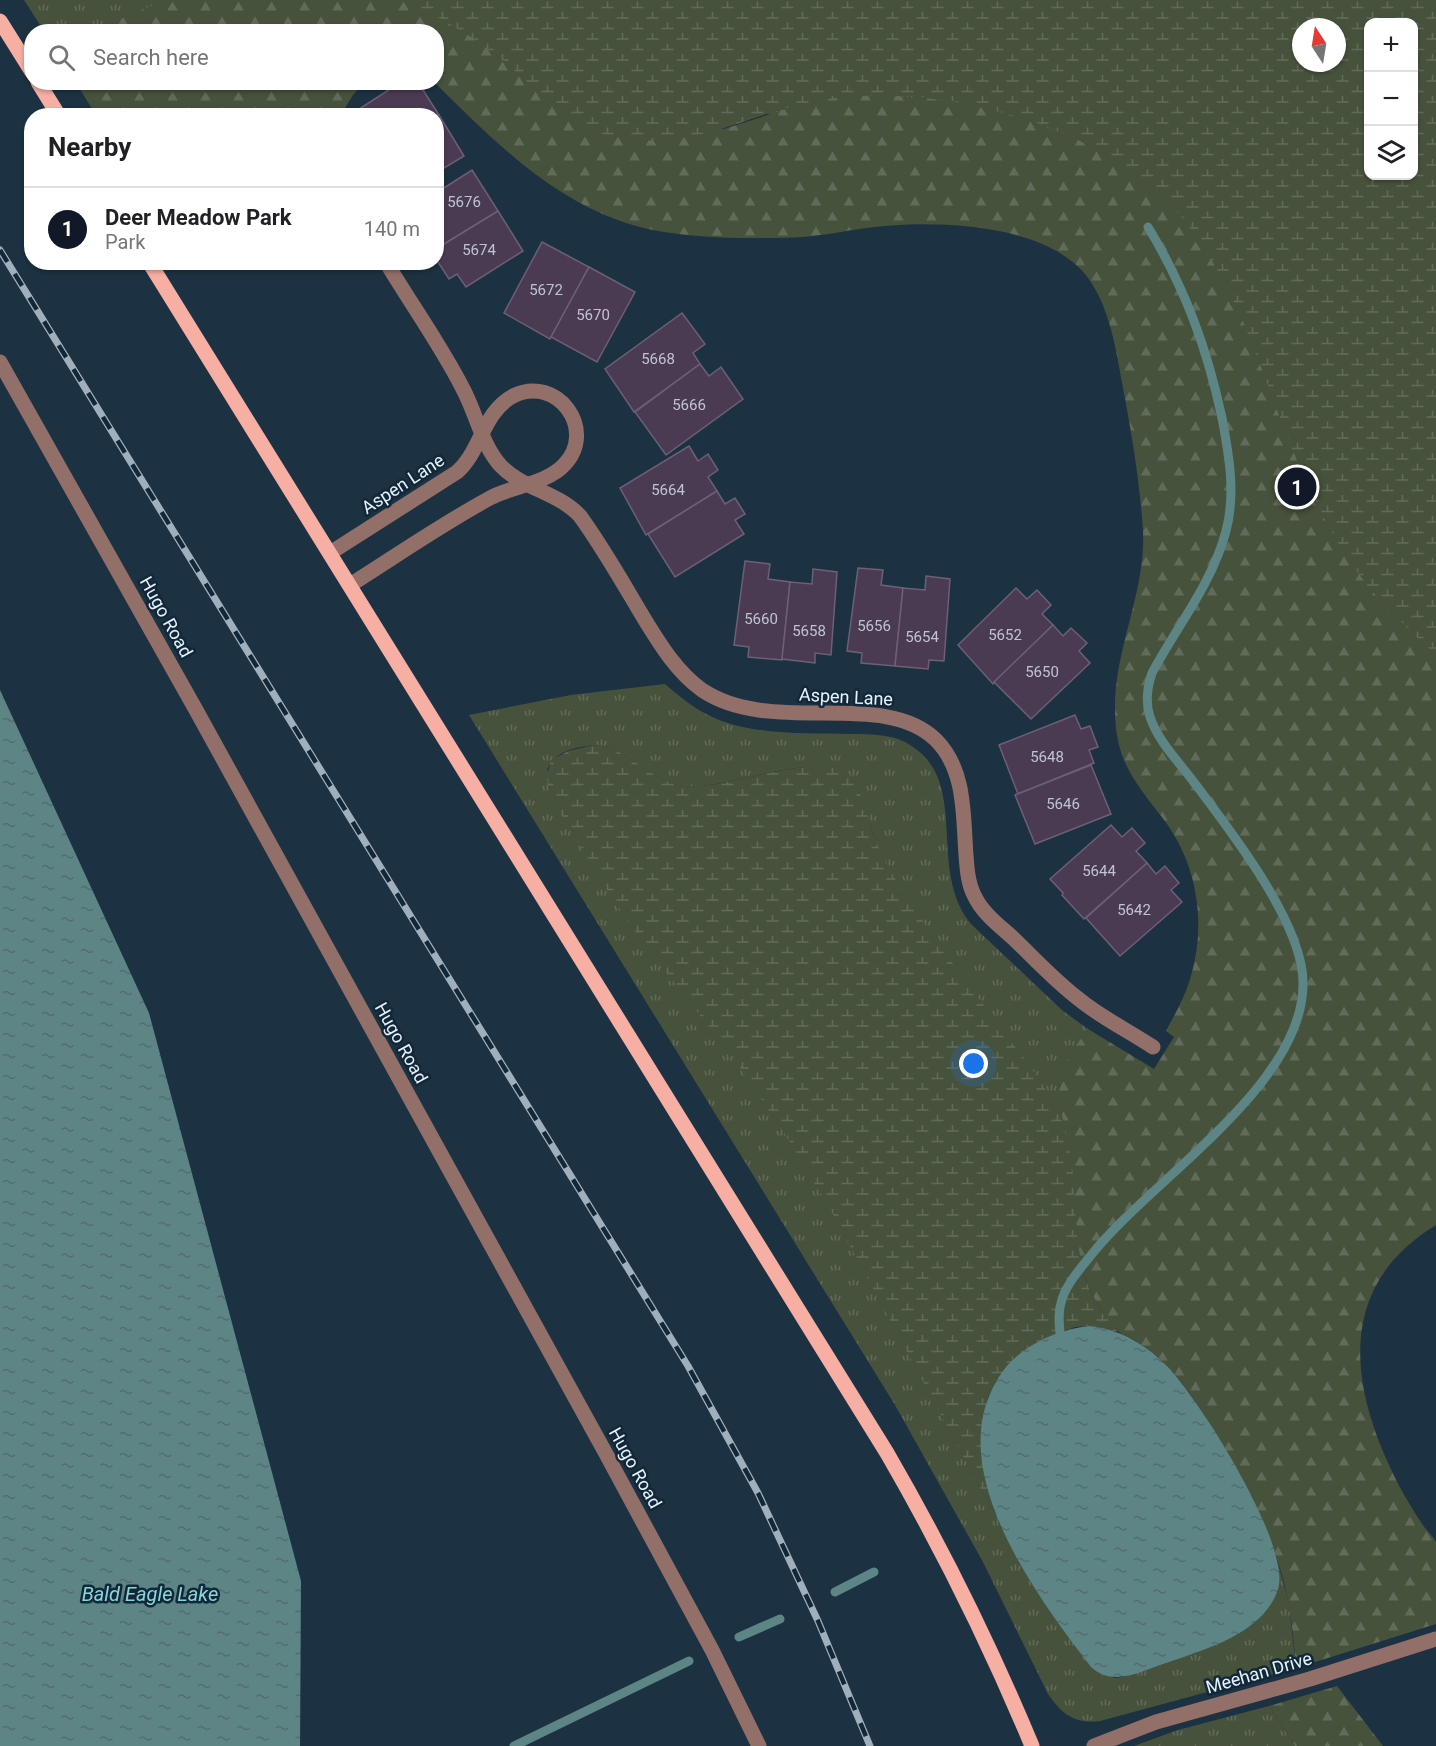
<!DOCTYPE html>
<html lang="en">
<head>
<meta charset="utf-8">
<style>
  body { margin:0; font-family:Roboto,sans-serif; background:#f6f6f6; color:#202124 }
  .controls { position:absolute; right:18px; top:18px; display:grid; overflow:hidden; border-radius:12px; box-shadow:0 2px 4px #0004 }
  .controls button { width:54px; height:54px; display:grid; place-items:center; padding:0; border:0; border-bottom:2px solid #e0e0e0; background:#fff; color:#202124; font:30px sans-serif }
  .compass { position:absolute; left:1292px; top:18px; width:54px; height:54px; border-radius:50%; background:#fff; box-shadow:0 2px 4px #0004; rotate:348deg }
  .you { position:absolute; left:974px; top:1064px; width:21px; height:21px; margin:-15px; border:4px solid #fff; border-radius:50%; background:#1a73e8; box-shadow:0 0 0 9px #1a73e833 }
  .badge { display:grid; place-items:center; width:39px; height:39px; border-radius:50%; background:#111827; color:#fff; font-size:20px; font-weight:700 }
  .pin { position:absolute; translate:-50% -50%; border:3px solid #fff; box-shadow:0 2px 6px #0006 }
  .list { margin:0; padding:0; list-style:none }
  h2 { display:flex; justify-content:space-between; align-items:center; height:78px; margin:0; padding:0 24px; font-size:26px }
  h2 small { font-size:20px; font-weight:400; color:#757577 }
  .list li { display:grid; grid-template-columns:39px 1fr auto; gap:18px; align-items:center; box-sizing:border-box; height:84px; padding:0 24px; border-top:2px solid #e0e0e0 }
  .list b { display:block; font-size:22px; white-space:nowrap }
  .list p { margin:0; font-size:20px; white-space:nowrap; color:#757577 }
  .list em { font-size:20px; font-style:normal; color:#757577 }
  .icon { flex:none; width:33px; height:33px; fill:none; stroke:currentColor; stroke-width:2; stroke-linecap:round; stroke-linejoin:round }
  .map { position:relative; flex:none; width:1436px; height:1746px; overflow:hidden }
  .search { position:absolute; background:#fff; box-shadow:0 2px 4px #0004; left:24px; top:24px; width:420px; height:66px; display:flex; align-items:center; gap:15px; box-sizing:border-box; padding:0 21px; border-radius:24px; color:#757577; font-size:22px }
  .panel { position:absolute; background:#fff; box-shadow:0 2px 4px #0004; left:24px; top:108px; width:420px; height:162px; border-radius:24px }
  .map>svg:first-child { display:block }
  .grass { fill:url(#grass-tufts); fill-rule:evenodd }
  .forest { fill:url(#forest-firs) }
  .wetland { fill:url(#wetland-marsh); fill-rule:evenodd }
  .water { fill:url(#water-ripples) }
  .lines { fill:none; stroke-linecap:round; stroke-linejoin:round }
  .stream { stroke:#5d8586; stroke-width:9 }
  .building { fill:#4a3b52; stroke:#6e5e76; stroke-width:1.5 }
  .minor { stroke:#936f69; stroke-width:15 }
  .major { stroke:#f7aea3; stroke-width:15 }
  .rail-casing { stroke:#9fb0bc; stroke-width:7 }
  .rail { stroke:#122738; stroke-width:4.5; stroke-dasharray:14; stroke-linecap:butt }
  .labels { text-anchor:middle; stroke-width:5; stroke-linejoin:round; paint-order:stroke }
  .number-label { font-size:15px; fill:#bec4d2 }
  .street-label { font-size:18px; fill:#e5f2fd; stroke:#122738 }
  .water-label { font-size:20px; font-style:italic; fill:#8bd5d8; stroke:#122738 }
</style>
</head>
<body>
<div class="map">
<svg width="1436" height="1746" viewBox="0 0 1436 1746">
  <defs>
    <pattern id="grass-tufts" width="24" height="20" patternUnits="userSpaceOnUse" patternTransform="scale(1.5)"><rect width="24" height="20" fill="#47523c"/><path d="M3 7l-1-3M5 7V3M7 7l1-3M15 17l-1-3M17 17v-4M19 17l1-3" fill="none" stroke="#616b59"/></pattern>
    <pattern id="forest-firs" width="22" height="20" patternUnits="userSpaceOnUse" patternTransform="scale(1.5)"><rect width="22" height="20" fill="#47523c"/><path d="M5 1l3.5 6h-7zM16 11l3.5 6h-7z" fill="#616b59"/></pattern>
    <pattern id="wetland-marsh" width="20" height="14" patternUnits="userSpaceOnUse" patternTransform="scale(1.5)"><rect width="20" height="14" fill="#47523c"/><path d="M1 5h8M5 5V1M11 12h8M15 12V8" fill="none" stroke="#616b59"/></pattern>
    <pattern id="water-ripples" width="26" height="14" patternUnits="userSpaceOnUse" patternTransform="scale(1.5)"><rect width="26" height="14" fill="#5d8586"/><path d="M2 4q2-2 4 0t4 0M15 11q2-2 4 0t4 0" fill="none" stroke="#536d6f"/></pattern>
  </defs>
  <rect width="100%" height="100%" fill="#1c3242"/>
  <g class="grass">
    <path d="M24 0H1436V1200L889 1317 1026 1573 1091 1667 1115 1678 1122 1677C1143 1671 1164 1663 1184 1655 1231 1638 1288 1621 1277 1559L1289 1604 1296 1668 1100 1721C1074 1724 1062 1714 1048 1694L983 1562 895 1405 469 715 571 695 665 684C685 702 706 717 731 724 769 735 810 733 849 734 864 734 880 734 895 738 905 741 914 747 922 754 965 795 929 875 972 925L1063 1011 1088 1029 1067 1060 1059 1087 1278 1052 1097 195 436 32 44 31ZM1368 22H1414V176H1368ZM1301 27H1337V63H1301ZM594 745C632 748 647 782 684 786 724 791 818 749 846 776 864 793 866 817 875 838L547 770C556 750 574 748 594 745Z"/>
    <path d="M1269 1706 1295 1746H1134L1178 1730Z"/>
  </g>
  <g class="forest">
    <path d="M169 0H403L448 22 481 43 512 68 724 129 799 105 836 97 885 95 945 100 1017 116 1080 140 1128 167 1162 194 1190 227 1215 263 1232 296 1251 336 1285 432 1316 502 1330 530 1378 598 1436 655V1225C1329 1290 1352 1398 1403 1493 1410 1505 1417 1517 1425 1528 1428 1532 1434 1537 1436 1542 1436 1547 1436 1555 1436 1560 1436 1581 1436 1603 1436 1624L1296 1668C1293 1630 1289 1592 1276 1556 1264 1519 1244 1485 1225 1451 1208 1421 1190 1390 1166 1365 1156 1355 1145 1347 1134 1340 1129 1337 1122 1335 1118 1331 1108 1323 1101 1310 1094 1298 1071 1255 1079 1203 1071 1156 1067 1130 1055 1103 1061 1076 1065 1059 1078 1043 1088 1029L1154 1069 1174 1037 1166 1031C1175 1014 1186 995 1191 976 1206 925 1198 868 1167 824 1137 784 1115 763 1115 710 1114 649 1146 592 1143 531 1140 483 1132 435 1123 388 1116 350 1110 305 1085 274 1044 225 944 221 885 226 857 228 830 235 802 237 758 239 702 239 658 231 565 214 499 146 435 83L436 82V32H92L146 8Z"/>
    <path d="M76 83H364L353 95 340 116 96 115Z"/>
    <path d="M1337 1686 1383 1746H1295L1269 1706Z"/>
  </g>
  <g class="wetland">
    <path d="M403 0H1436V655C1416 636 1395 617 1377 597 1353 569 1333 537 1317 504 1264 399 1248 285 1164 197 1149 181 1128 168 1109 156 1021 106 902 80 803 104 734 120 690 151 615 137 564 127 545 95 508 65 476 38 441 17 403 0ZM1368 22H1414V176H1368ZM1301 27H1337V63H1301Z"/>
    <path d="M594 745C633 748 649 784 687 786 726 789 808 755 838 770 862 782 865 809 872 831 879 851 889 870 901 888 932 937 968 984 1003 1031 1026 1062 1054 1093 1065 1131 1079 1178 1071 1228 1084 1274 1090 1296 1104 1315 1118 1332L1090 1326 1075 1327 1042 1340 1026 1350 996 1381 988 1397 984 1414 994 1509 1013 1549 834 1216 785 1134 732 1056 647 948 614 901 560 813 548 787 547 777 551 760 568 751Z"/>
  </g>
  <g class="water">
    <path d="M0 690 149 1013 301 1581 300 1746H0Z"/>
    <path d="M1090 1326C1119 1329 1145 1344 1166 1365 1198 1397 1292 1545 1278 1589 1264 1634 1203 1650 1163 1664 1139 1672 1113 1687 1091 1667 1035 1594 936 1462 1003 1371 1022 1345 1059 1329 1090 1326Z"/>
  </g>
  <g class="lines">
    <g class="stream">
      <path d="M1061 1343C1060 1330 1057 1316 1061 1303 1065 1285 1081 1268 1092 1254 1152 1179 1302 1086 1303 985 1305 925 1229 829 1193 781 1178 761 1158 741 1150 717 1145 702 1147 688 1152 673 1177 626 1212 584 1226 531 1236 494 1229 455 1222 418 1207 348 1185 288 1148 227"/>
      <path d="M835 1592 874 1572"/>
      <path d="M739 1637 780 1619"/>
      <path d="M514 1746 689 1661"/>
    </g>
  </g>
  <g class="building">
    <path d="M401 82H418L439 115 359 116 356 111Z"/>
    <path d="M439 115 464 156 436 173V116Z"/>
    <path d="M472 170 498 211 436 249V193Z"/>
    <path d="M498 211 523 251 466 287 457 274 449 279 436 259V249Z"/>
    <path d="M542 242 589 267 550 339 504 313Z"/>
    <path d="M589 267 635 292 597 362 551 337Z"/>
    <path d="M682 313 705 344 693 353 700 364 634 412 605 369Z"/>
    <path d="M700 364 709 376 721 367 743 399 666 455 635 412Z"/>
    <path d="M689 446 698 461 708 454 718 470 708 477 717 491 646 535 620 488Z"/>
    <path d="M717 491 725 504 735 498 745 514 735 520 744 534 675 577 648 534Z"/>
    <path d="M745 561 770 564 768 579 790 582 782 660 748 657 749 647 734 645Z"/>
    <path d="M858 568 883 570 881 585 903 588 895 666 861 663 862 653 847 651Z"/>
    <path d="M813 569 837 572 831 655 815 653V663L782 659 790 582 812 584Z"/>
    <path d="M926 576 950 579 944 661 929 660 928 669 895 666 903 588 925 590Z"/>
    <path d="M1016 588 1027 599 1037 590 1051 605 1042 614 1053 625 993 684 958 645Z"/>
    <path d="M1053 625 1063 636 1071 628 1087 643 1079 651 1090 663 1031 719 994 682Z"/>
    <path d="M1075 715 1081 729 1090 726 1098 747 1089 750 1094 763 1018 794 999 745Z"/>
    <path d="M1091 765 1111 814 1035 844 1015 795Z"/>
    <path d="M1111 825 1122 837 1132 828 1145 843 1136 851 1147 863 1084 919 1062 895 1063 893 1050 879Z"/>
    <path d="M1147 863 1156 874 1165 866 1179 883 1171 890 1182 902 1120 956 1086 918Z"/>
  </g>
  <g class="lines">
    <g class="minor">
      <path d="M386 262C411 304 440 344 462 387 476 412 481 443 500 465 522 489 558 492 580 516 604 549 624 585 645 620 661 646 677 672 702 690 772 737 883 688 936 740 966 770 963 816 966 855 967 869 968 883 974 895 982 913 1000 926 1013 938 1035 959 1056 982 1080 1000 1102 1018 1129 1031 1153 1047"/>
      <path d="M0 362 196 710 605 1452 712 1650 759 1746"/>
      <path d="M330 553 457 472C481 451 483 412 513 396 557 374 598 430 564 465 546 484 512 486 490 498 442 524 396 556 350 585"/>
      <path d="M1094 1746 1156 1722 1310 1679 1436 1639"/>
    </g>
    <g class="major">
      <path d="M0 21 32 72"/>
      <path d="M38 82 59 116"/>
      <path d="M149 262 887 1453C942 1548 990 1645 1032 1746"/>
    </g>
    <g class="rail-casing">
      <path id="rail" d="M0 250 688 1366 758 1493 818 1621 870 1746"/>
    </g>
    <use href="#rail" class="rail"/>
  </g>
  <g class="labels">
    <g class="number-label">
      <text x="464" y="207">5676</text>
      <text x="479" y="255">5674</text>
      <text x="546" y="295">5672</text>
      <text x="593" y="320">5670</text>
      <text x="658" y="364">5668</text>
      <text x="689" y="410">5666</text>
      <text x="668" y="495">5664</text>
      <text x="761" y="624">5660</text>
      <text x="874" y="631">5656</text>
      <text x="809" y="636">5658</text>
      <text x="1005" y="640">5652</text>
      <text x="922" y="642">5654</text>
      <text x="1042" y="677">5650</text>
      <text x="1047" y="762">5648</text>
      <text x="1063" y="809">5646</text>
      <text x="1099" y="876">5644</text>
      <text x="1134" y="915">5642</text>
    </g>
    <g class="street-label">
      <text transform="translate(403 484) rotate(-33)" y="6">Aspen Lane</text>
      <text transform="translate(166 617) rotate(61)" y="6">Hugo Road</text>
      <text transform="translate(846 697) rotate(3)" y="6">Aspen Lane</text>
      <text transform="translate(401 1043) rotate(61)" y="6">Hugo Road</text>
      <text transform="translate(635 1468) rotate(61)" y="6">Hugo Road</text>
      <text transform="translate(1259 1673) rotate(-16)" y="6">Meehan Drive</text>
    </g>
    <g class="water-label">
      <text x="150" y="1601">Bald Eagle Lake</text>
    </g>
  </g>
</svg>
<div class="controls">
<button>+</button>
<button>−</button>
<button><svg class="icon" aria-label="layers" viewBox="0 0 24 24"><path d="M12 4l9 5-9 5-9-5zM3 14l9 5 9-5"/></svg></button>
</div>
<svg class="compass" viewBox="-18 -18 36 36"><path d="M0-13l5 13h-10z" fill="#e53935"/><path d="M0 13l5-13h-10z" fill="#757577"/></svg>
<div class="you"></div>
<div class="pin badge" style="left:1297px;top:487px">1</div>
<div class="search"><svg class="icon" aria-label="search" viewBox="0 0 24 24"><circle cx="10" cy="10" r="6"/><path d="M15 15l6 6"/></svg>Search here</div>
<section class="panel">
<h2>Nearby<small></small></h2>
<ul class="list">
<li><span class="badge">1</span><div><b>Deer Meadow Park</b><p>Park</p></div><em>140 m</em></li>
</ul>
</section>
</div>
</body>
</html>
